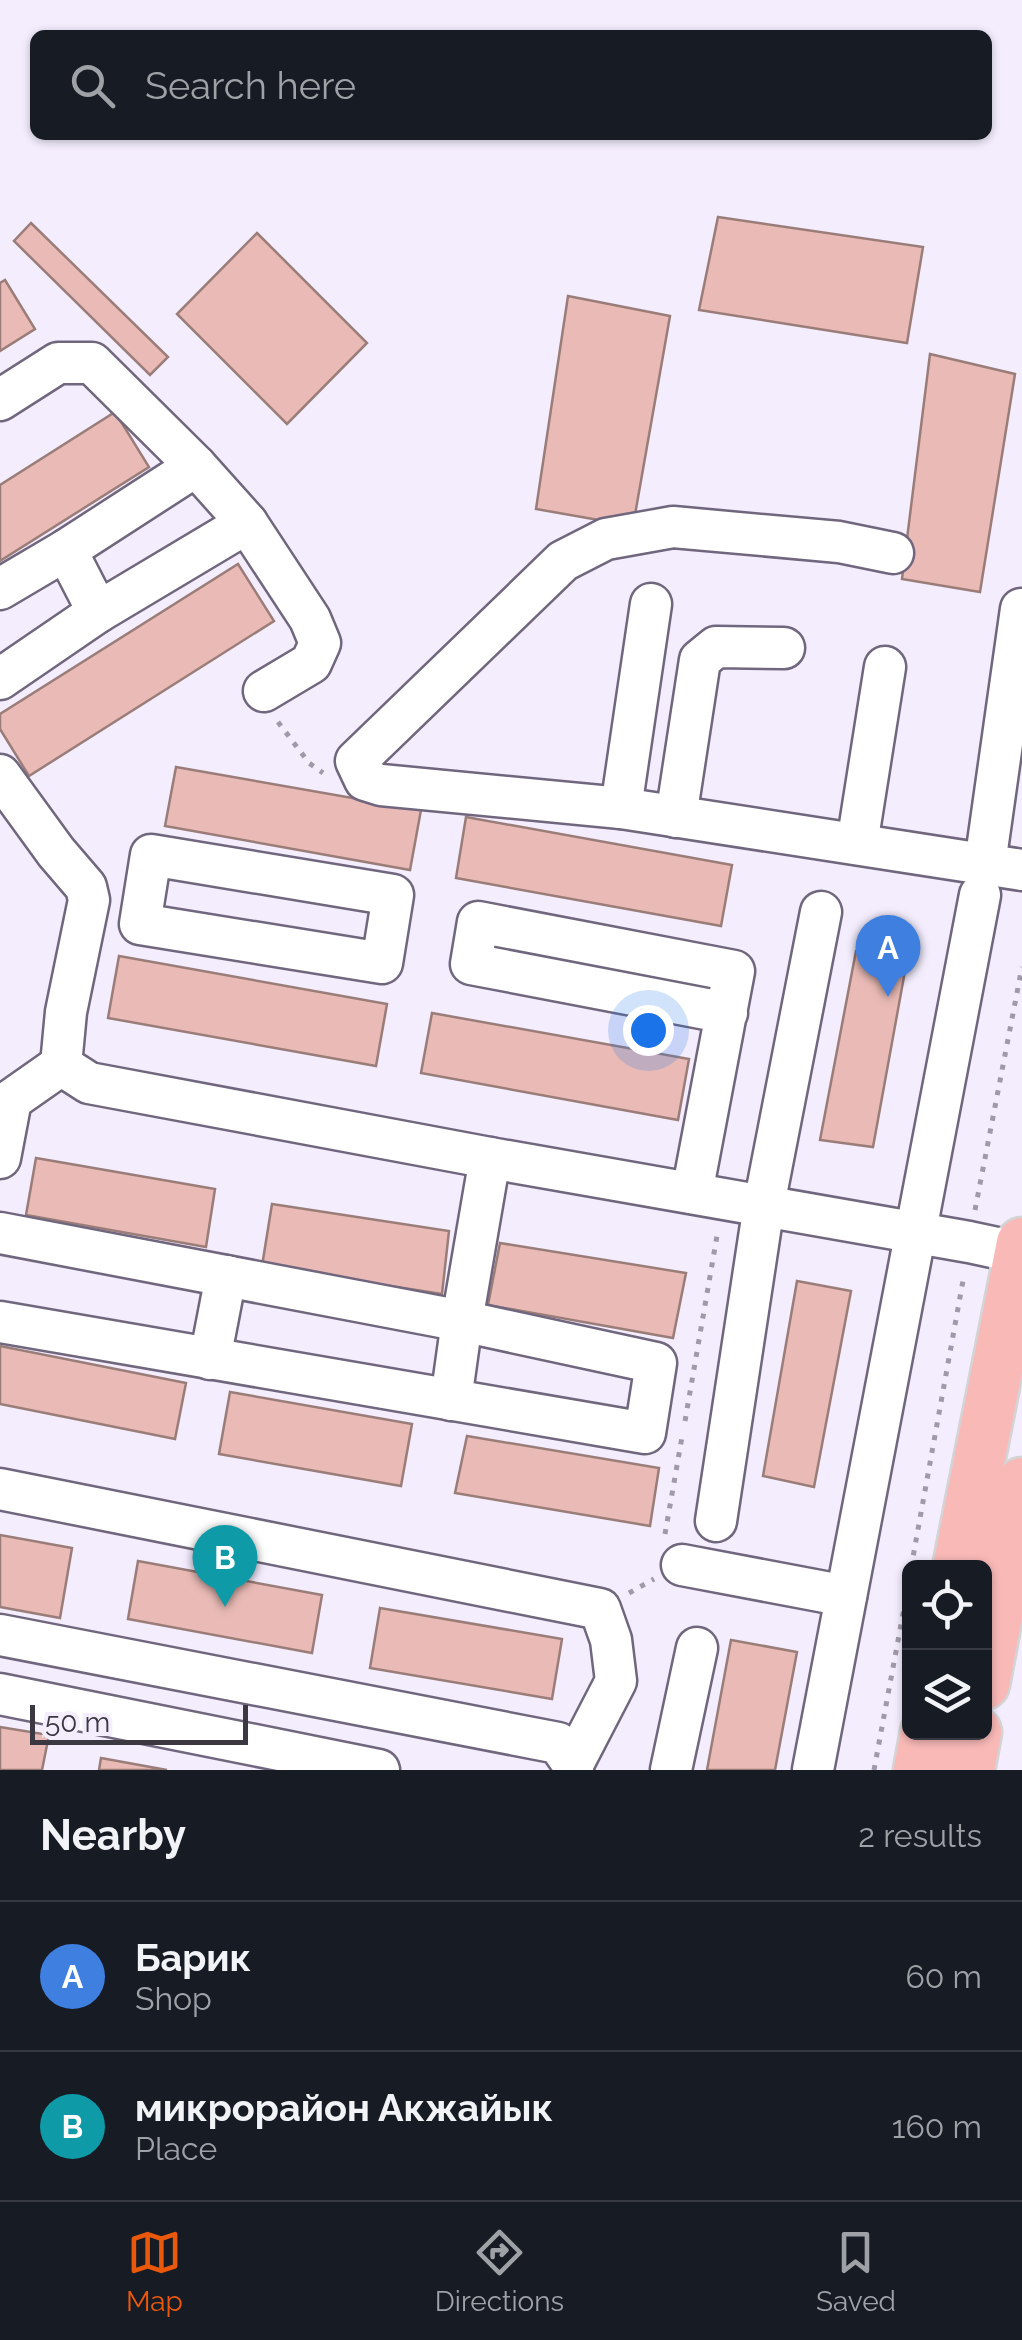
<!DOCTYPE html>
<html lang="en">
<head>
<meta charset="utf-8">
<style>
  body { margin:0; font-family:Raleway,sans-serif; background:#242831; color:#f1f3f6 }
  .controls { position:absolute; right:30px; bottom:30px; display:grid; overflow:hidden; border-radius:15px; box-shadow:0 2px 8px #0004 }
  .controls button { width:90px; height:90px; display:grid; place-items:center; padding:0; border:0; border-bottom:2px solid #363941; background:#171b24; color:#f1f3f6; font:50px sans-serif }
  .scale { position:absolute; left:30px; bottom:25px; width:218px; box-sizing:border-box; padding-left:10px; border:5px solid #3c3842; border-top:0; font-size:28px; line-height:35px; white-space:nowrap; color:#3c3842; -webkit-text-stroke:8px #f3edfd; paint-order:stroke }
  .you { position:absolute; left:648px; top:1030px; width:35px; height:35px; margin:-25px; border:8px solid #fff; border-radius:50%; background:#1a73e8; box-shadow:0 0 0 15px #1a73e833 }
  .badge { display:grid; place-items:center; width:65px; height:65px; border-radius:50%; background:#ea580c; color:#fff; font-size:32px; font-weight:700 }
  .pin { position:absolute; translate:-50% -82px; filter:drop-shadow(0 2px 5px #0008) }
  .pin::after { content:''; position:absolute; top:52px; width:35px; height:30px; background:inherit; clip-path:polygon(0 0,100% 0,50% 100%) }
  .list { margin:0; padding:0; list-style:none }
  h2 { display:flex; justify-content:space-between; align-items:center; height:130px; margin:0; padding:0 40px; font-size:42px }
  h2 small { font-size:32px; font-weight:400; color:#9ea1a6 }
  .list li { display:grid; grid-template-columns:65px 1fr auto; gap:30px; align-items:center; box-sizing:border-box; height:150px; padding:0 40px; border-top:2px solid #363941 }
  .list b { display:block; font-size:38px; white-space:nowrap }
  .list p { margin:0; font-size:32px; white-space:nowrap; color:#9ea1a6 }
  .list em { font-size:32px; font-style:normal; color:#9ea1a6 }
  .icon { flex:none; width:55px; height:55px; fill:none; stroke:currentColor; stroke-width:2; stroke-linecap:round; stroke-linejoin:round }
  .map { position:relative; flex:none; width:1022px; height:1770px; overflow:hidden }
  .search { position:absolute; background:#171b24; box-shadow:0 2px 8px #0004; left:30px; right:30px; top:30px; height:110px; display:flex; align-items:center; gap:25px; box-sizing:border-box; padding:0 35px; border-radius:15px; color:#9ea1a6; font-size:38px }
  .sheet { height:430px; background:#171b24 }
  nav { display:flex; justify-content:space-around; align-items:center; box-sizing:border-box; height:140px; border-top:2px solid #363941; background:#171b24; font-size:28px; color:#9ea1a6 }
  nav a { display:grid; justify-items:center; gap:5px }
  nav .on { color:#ea580c }
  .map>svg:first-child { display:block }
  .building { fill:#eabbb6; stroke:#9a7d79; stroke-width:2.5 }
  .lines { fill:none; stroke-linecap:round; stroke-linejoin:round }
  .minor-casing { stroke:#70667d; stroke-width:45 }
  .major-casing { stroke:#d4d3d5; stroke-width:55 }
  .path { stroke:#9f9aa7; stroke-width:5; stroke-dasharray:5 8; stroke-linecap:butt }
  .minor { stroke:#fff; stroke-width:40 }
  .major { stroke:#f9b9b7; stroke-width:50 }
</style>
</head>
<body>
<div class="map">
<svg width="1022" height="1770" viewBox="0 0 1022 1770">
  <rect width="100%" height="100%" fill="#f3edfd"/>
  <g class="building">
    <path d="M718 217 923 247 907 343 699 310Z"/>
    <path d="M31 223 168 357 150 375 14 241Z"/>
    <path d="M257 233 367 343 287 424 177 314Z"/>
    <path d="M5 280 35 329 0 351V283Z"/>
    <path d="M568 296 670 316 633 526 536 509Z"/>
    <path d="M930 354 1015 374 980 592 902 579Z"/>
    <path d="M115 412 149 467 0 561V485Z"/>
    <path d="M238 564 274 621 29 776 0 729V714Z"/>
    <path d="M176 767 421 810 410 870 165 826Z"/>
    <path d="M466 817 732 865 721 926 456 878Z"/>
    <path d="M856 951 907 960 873 1147 820 1140Z"/>
    <path d="M119 956 387 1004 376 1066 108 1018Z"/>
    <path d="M432 1013 689 1059 678 1120 421 1073Z"/>
    <path d="M36 1158 215 1189 206 1247 26 1215Z"/>
    <path d="M272 1204 449 1231 442 1294 262 1266Z"/>
    <path d="M500 1243 686 1273 673 1338 488 1305Z"/>
    <path d="M797 1281 851 1291 814 1487 763 1476Z"/>
    <path d="M0 1346 186 1383 175 1439 0 1404Z"/>
    <path d="M230 1392 412 1424 401 1486 219 1454Z"/>
    <path d="M467 1436 659 1468 650 1526 455 1493Z"/>
    <path d="M0 1535 72 1548 60 1618 0 1607Z"/>
    <path d="M138 1561 322 1595 312 1653 128 1619Z"/>
    <path d="M380 1608 562 1639 552 1699 370 1668Z"/>
    <path d="M731 1640 797 1652 775 1770H707Z"/>
    <path d="M0 1727 49 1735 42 1770H0Z"/>
    <path d="M101 1758 167 1770H99Z"/>
  </g>
  <g class="lines">
    <g class="minor-casing">
      <g id="minor">
        <path d="M0 400 58 363H92L196 466"/>
        <path d="M247 523 310 619 320 643 311 663 264 691"/>
        <path d="M66 550 98 612"/>
        <path d="M893 553 839 542 673 527 606 539 563 561 356 761 365 780 381 785 621 808 1022 870"/>
        <path d="M0 589 66 550 196 466 247 523 98 612 0 679"/>
        <path d="M0 775 56 852 86 887 89 900 66 1012 61 1065 89 1083 490 1158 969 1242 1020 1253"/>
        <path d="M621 808 651 604"/>
        <path d="M676 817 700 660 716 647 784 648"/>
        <path d="M857 844 885 667"/>
        <path d="M151 855 393 895 382 963 140 924Z"/>
        <path d="M985 864 1021 609"/>
        <path d="M0 1158 11 1100 61 1065"/>
        <path d="M692 1193 734 971 478 922 471 964 727 1013"/>
        <path d="M0 1233 462 1321 656 1363 645 1433 0 1322"/>
        <path d="M210 1359 226 1276"/>
        <path d="M451 1400 462 1321 490 1158"/>
        <path d="M0 1489 600 1609 611 1640 616 1681 573 1764"/>
        <path d="M716 1521 764 1205 821 912"/>
        <path d="M682 1565 846 1596"/>
        <path d="M0 1635 558 1743 573 1764V1770"/>
        <path d="M0 1694 379 1770"/>
        <path d="M671 1770 697 1648"/>
        <path d="M813 1770 980 895"/>
      </g>
    </g>
    <g class="major-casing">
      <g id="major">
        <path d="M958 1568 1022 1243"/>
        <path d="M984 1684 1022 1483"/>
        <path d="M919 1770 926 1732"/>
        <path d="M969 1770 976 1732"/>
      </g>
    </g>
    <g class="path">
      <path d="M278 722 309 763 323 773"/>
      <path d="M975 1210 1022 967"/>
      <path d="M685 1421 718 1230"/>
      <path d="M665 1534 682 1437"/>
      <path d="M911 1568 964 1275"/>
      <path d="M629 1593 654 1579"/>
      <path d="M874 1770 910 1576"/>
    </g>
    <use href="#minor" class="minor"/>
    <use href="#major" class="major"/>
  </g>
</svg>
<div class="controls">
<button><svg class="icon" aria-label="locate" viewBox="0 0 24 24"><circle cx="12" cy="12" r="6"/><path d="M12 2v4M12 18v4M2 12h4M18 12h4"/></svg></button>
<button><svg class="icon" aria-label="layers" viewBox="0 0 24 24"><path d="M12 4l9 5-9 5-9-5zM3 14l9 5 9-5"/></svg></button>
</div>
<div class="scale">50 m</div>
<div class="you"></div>
<div class="pin badge" style="left:888px;top:997px;background:#3f7fe0">A</div>
<div class="pin badge" style="left:225px;top:1607px;background:#0f9aa8">B</div>
<div class="search"><svg class="icon" aria-label="search" viewBox="0 0 24 24"><circle cx="10" cy="10" r="6"/><path d="M15 15l6 6"/></svg>Search here</div>
</div>
<section class="sheet">
<h2>Nearby<small>2 results</small></h2>
<ul class="list">
<li><span class="badge" style="background:#3f7fe0">A</span><div><b>Барик</b><p>Shop</p></div><em>60 m</em></li>
<li><span class="badge" style="background:#0f9aa8">B</span><div><b>микрорайон Акжайык</b><p>Place</p></div><em>160 m</em></li>
</ul>
</section>
<nav>
<a class="on"><svg class="icon" aria-label="map" viewBox="0 0 24 24"><path d="M3 6l6-2 6 2 6-2v14l-6 2-6-2-6 2zM9 4v14M15 6v14"/></svg>Map</a>
<a><svg class="icon" aria-label="directions" viewBox="0 0 24 24"><path d="M12 3l9 9-9 9-9-9zM9 14v-3h6M13 9l2 2-2 2"/></svg>Directions</a>
<a><svg class="icon" aria-label="saved" viewBox="0 0 24 24"><path d="M7 4h10v16l-5-4-5 4z"/></svg>Saved</a>
</nav>
</body>
</html>
